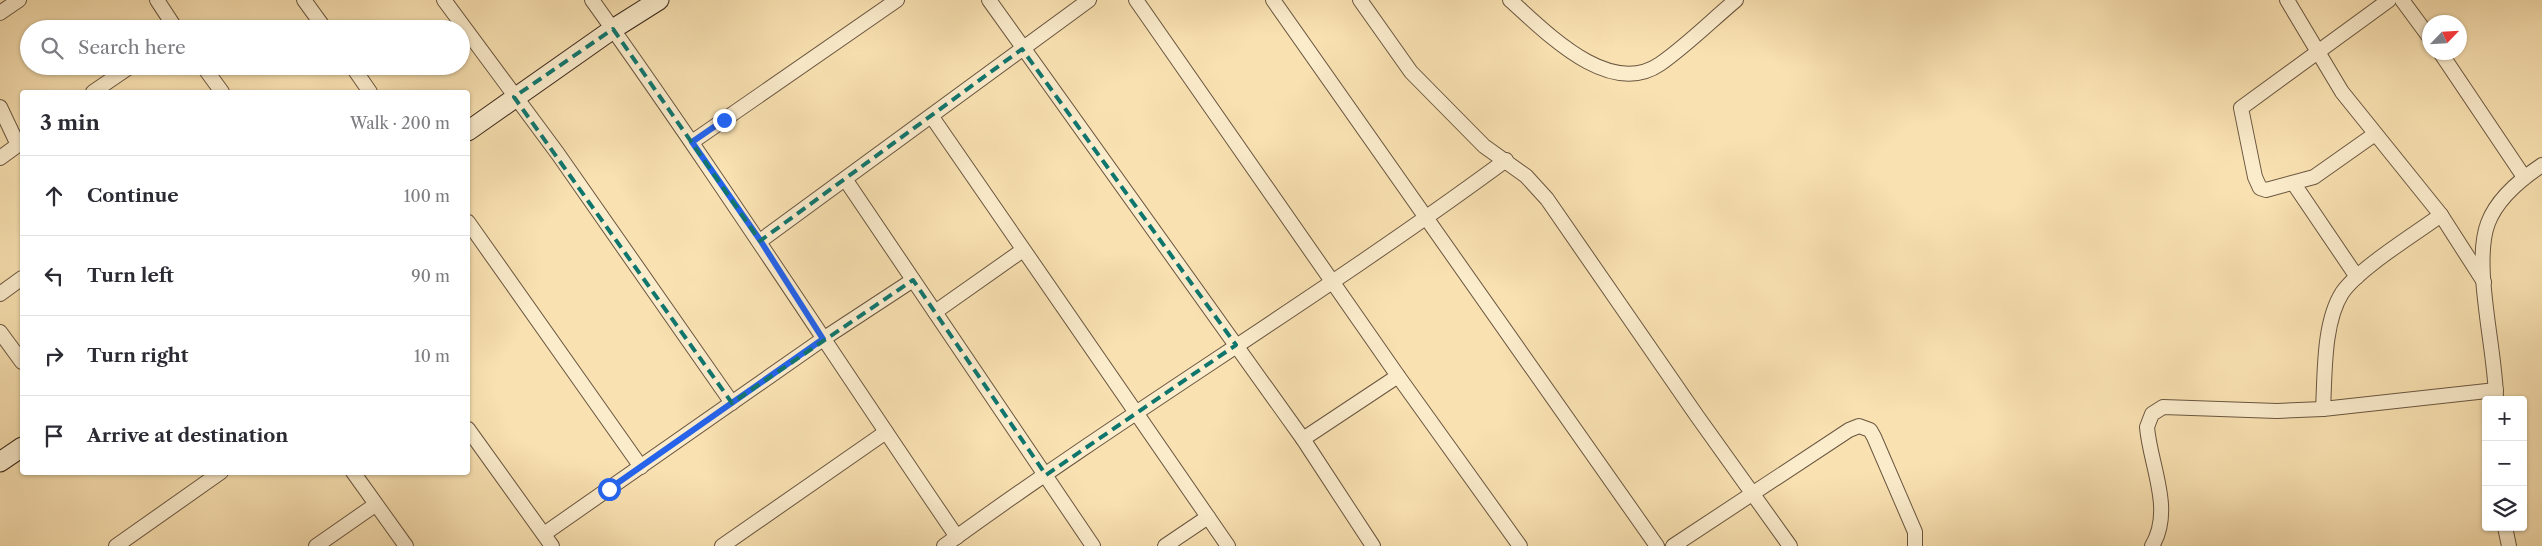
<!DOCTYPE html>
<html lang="en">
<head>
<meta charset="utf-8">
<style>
  body { margin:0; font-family:"Libre Caslon Text",serif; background:#f2f2f3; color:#2b2b33 }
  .controls { position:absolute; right:15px; bottom:15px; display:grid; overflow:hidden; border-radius:5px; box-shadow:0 1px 4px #0004 }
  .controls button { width:45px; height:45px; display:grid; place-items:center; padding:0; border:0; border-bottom:1px solid #e1e1e2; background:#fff; color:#2b2b33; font:25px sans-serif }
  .compass { position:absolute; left:2422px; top:15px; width:45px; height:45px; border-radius:50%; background:#fff; box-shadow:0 1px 4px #0004; rotate:65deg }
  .stop { position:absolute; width:15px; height:15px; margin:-11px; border:4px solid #2563eb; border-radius:50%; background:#fff }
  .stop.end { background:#2563eb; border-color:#fff; box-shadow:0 1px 5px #0008 }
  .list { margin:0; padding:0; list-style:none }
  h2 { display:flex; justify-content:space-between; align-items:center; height:65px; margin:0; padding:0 20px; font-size:21px }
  h2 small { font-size:16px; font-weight:400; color:#7c7c81 }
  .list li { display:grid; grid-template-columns:32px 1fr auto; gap:15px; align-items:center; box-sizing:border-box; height:80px; padding:0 20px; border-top:1px solid #e1e1e2 }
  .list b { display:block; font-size:19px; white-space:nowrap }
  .list em { font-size:16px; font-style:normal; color:#7c7c81 }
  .icon { flex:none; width:28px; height:28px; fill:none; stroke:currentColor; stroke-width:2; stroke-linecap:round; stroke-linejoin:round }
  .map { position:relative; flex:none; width:2542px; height:546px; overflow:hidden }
  .search { position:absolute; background:#fff; box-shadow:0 1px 4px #0004; left:20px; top:20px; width:450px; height:55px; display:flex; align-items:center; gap:12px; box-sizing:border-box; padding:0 18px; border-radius:28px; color:#7c7c81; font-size:19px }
  .panel { position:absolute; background:#fff; box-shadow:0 1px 4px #0004; left:20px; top:90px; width:450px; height:385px; border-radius:5px }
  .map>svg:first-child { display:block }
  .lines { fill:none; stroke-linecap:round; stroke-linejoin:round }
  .street-casing { stroke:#6a5640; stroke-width:16 }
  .secondary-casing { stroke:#3b271a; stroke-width:21 }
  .street { stroke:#fbeccc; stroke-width:14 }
  .secondary { stroke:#fbeccc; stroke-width:19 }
  .route { stroke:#2563eb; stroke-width:6 }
  .marked { fill:none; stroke:#0f766e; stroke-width:4; stroke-dasharray:10 6; stroke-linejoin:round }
</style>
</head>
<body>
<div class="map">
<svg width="2542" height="546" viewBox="0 0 2542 546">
  <rect width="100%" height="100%" fill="#f9e1b1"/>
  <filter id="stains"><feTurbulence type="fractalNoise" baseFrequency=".004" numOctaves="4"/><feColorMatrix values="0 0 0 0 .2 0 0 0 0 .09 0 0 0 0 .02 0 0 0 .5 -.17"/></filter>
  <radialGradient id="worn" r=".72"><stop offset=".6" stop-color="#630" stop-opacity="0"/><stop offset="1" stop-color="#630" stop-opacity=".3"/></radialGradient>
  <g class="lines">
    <g class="street-casing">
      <g id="street">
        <path d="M157 0 176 29"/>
        <path d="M304 0 325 29"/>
        <path d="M444 0 558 154 732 403"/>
        <path d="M592 0C718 176 835 358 957 537"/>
        <path d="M989 0 1303 439 1373 546"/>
        <path d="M1136 0 1398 376 1520 546"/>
        <path d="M1273 0 1657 546"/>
        <path d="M1360 0 1411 72 1484 146 1526 176 1547 199 1697 416 1790 546"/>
        <path d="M1510 0C1545 31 1609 99 1660 64 1686 46 1711 21 1736 0"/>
        <path d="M2287 0 2342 92 2441 215 2484 282"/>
        <path d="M2402 0 2430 38"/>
        <path d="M0 13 19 0"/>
        <path d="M2440 52 2524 177"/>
        <path d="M203 66 222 92"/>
        <path d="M352 66 370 92"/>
        <path d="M93 92 131 66"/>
        <path d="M0 107 18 145"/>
        <path d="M932 117 1228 546"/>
        <path d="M2375 134 2314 177 2266 190 2260 188 2255 177 2241 108 2389 0"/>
        <path d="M692 142 897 0"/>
        <path d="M0 158 22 142"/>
        <path d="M845 179 1093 546"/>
        <path d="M2294 184 2357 277"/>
        <path d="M468 222 641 467"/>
        <path d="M760 241 1089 0"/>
        <path d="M0 294 22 278"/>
        <path d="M935 312 1023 250"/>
        <path d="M0 332 22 362"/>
        <path d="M2496 399C2496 351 2472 265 2488 223 2497 199 2521 179 2542 165"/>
        <path d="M2323 409C2325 375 2323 323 2342 293 2358 269 2415 234 2441 215"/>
        <path d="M468 429 552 546"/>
        <path d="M1303 439 1398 376"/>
        <path d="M353 472 406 546"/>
        <path d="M2505 527 2509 546"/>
        <path d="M544 534 823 339 913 280"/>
        <path d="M116 546 221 472"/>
        <path d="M316 546 375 505"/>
        <path d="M722 546 886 432"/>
        <path d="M944 546C1128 412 1323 295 1506 160"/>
        <path d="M1165 546 1208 517"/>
        <path d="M1673 546 1849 430 1859 426 1870 430 1874 437 1915 532V546"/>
        <path d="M2152 546C2174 510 2150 465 2147 427L2152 414 2163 407 2277 411 2323 409 2496 390"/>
      </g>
    </g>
    <g class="secondary-casing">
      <g id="secondary">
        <path d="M468 131 613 29 659 0"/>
        <path d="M0 462 22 447"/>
      </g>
    </g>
    <use href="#street" class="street"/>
    <use href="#secondary" class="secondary"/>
  </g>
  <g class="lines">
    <path class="route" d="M609 489 823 339 760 240 692 142 724 120"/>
  </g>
  <path class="marked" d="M613 29 760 241 1022 49 1236 345 1046 475 913 280 732 403 514 97Z"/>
  <rect width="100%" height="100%" filter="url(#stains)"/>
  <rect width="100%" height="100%" fill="url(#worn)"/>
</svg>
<div class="controls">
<button>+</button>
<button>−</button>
<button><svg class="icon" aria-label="layers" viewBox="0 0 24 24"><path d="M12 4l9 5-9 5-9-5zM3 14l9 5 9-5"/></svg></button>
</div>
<svg class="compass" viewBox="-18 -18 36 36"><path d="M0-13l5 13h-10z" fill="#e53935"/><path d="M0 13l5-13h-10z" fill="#7c7c81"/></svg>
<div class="stop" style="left:609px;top:489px"></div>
<div class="stop end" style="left:724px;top:120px"></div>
<div class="search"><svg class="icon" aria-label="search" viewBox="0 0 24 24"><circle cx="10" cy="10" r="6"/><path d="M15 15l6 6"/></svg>Search here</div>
<section class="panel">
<h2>3 min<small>Walk · 200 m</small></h2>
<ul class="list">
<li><svg class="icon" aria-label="ahead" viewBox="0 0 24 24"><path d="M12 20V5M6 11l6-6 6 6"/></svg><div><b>Continue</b></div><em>100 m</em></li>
<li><svg class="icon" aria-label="left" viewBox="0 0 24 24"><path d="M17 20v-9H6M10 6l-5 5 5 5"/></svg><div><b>Turn left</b></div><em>90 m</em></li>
<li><svg class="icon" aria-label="right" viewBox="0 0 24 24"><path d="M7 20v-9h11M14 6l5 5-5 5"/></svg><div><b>Turn right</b></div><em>10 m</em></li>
<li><svg class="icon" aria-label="arrive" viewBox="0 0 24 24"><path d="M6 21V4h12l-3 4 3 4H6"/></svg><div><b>Arrive at destination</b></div></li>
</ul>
</section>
</div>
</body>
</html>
